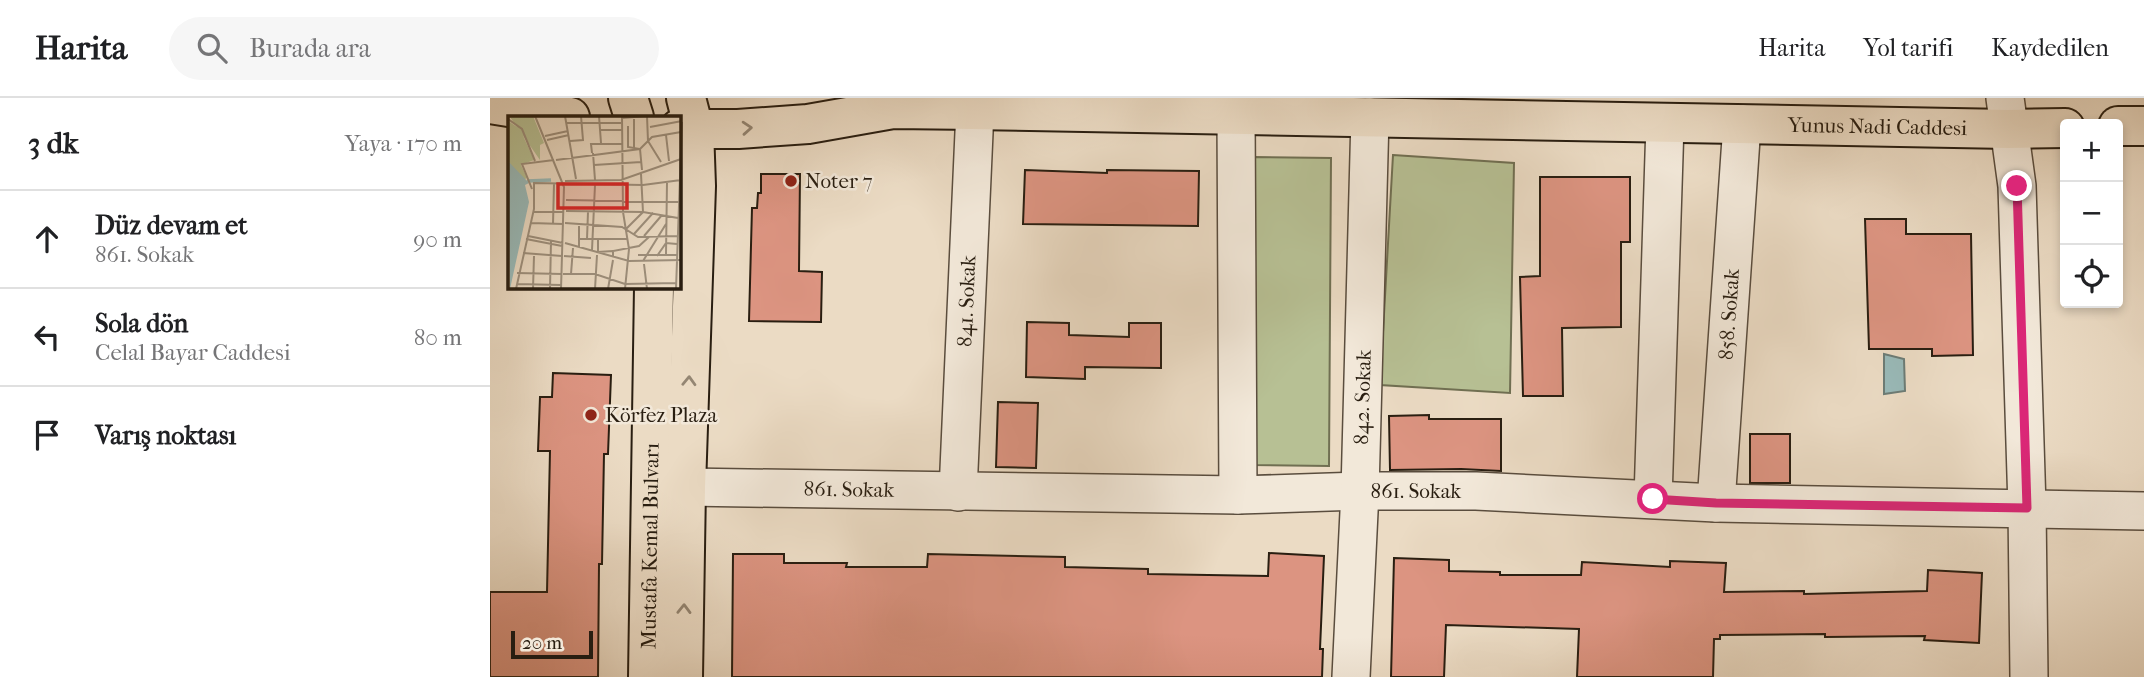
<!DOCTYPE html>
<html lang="tr">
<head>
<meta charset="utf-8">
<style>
  body { margin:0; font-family:"IM FELL French Canon",serif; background:#f6f6f6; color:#202124 }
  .controls { position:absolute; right:21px; top:21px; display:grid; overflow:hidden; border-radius:7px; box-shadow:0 4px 10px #0003 }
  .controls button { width:63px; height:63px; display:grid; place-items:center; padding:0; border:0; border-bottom:2px solid #e0e0e0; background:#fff; color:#202124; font:35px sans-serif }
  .scale { position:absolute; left:21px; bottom:18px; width:82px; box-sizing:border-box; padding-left:7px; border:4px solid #291e11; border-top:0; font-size:19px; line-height:24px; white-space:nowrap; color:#291e11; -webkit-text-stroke:5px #f2e8d9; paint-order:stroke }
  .stop { position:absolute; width:21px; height:21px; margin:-16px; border:5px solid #db2777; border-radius:50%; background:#fff }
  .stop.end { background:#db2777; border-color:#fff; box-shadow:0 2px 7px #0008 }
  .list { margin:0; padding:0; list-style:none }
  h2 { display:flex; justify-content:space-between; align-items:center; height:91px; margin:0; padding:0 28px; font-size:30px }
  h2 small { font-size:23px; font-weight:400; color:#757577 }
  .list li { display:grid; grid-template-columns:46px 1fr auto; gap:21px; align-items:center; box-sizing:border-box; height:98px; padding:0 28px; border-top:2px solid #e0e0e0 }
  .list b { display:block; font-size:26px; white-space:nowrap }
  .list p { margin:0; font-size:23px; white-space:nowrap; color:#757577 }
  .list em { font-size:23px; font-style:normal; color:#757577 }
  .icon { flex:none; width:38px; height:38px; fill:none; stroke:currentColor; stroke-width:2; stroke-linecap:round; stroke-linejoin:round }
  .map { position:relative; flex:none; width:1654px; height:579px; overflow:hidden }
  header { display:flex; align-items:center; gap:42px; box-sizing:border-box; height:98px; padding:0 35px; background:#fff; border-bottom:2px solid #e0e0e0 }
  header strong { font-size:33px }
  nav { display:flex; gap:38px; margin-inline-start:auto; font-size:24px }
  .search { width:490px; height:63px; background:#f6f6f6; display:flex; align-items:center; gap:18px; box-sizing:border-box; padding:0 24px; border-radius:38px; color:#757577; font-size:26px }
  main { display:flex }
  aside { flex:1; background:#fff }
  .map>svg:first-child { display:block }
  .green { fill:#b7c094; stroke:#706f52; stroke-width:2 }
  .water { fill:#99bab9; stroke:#6c7c76; stroke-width:2 }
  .building { fill:#dc9481; stroke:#291e11; stroke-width:2 }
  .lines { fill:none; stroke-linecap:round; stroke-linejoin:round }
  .minor-casing { stroke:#5a4d3e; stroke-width:40 }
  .major-casing { stroke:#291e11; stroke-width:42 }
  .minor { stroke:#f2e8d9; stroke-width:37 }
  .major { stroke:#ebdbc4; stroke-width:38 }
  .oneway { stroke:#948673 }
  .route { stroke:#db2777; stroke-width:9 }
  .poi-dot { fill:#8f2418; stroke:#f2e8d9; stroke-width:2.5 }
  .labels { text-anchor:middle; stroke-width:5; stroke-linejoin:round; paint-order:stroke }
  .street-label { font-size:21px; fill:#291e11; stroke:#f2e8d9 }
  .poi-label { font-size:21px; fill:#291e11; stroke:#f2e8d9; text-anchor:start }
  .inset-river { fill:none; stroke:#99bab9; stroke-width:3.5 }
  .inset-road { fill:none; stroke:#9d8f7c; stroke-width:2 }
  .view { fill:#d62828; fill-opacity:0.15; stroke:#d62828; stroke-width:3.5 }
  .inset-edge { fill:none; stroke:#291e11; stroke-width:3.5 }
</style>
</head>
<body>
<header>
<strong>Harita</strong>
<div class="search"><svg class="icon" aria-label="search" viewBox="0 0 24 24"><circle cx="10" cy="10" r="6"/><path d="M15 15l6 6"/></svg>Burada ara</div>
<nav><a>Harita</a><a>Yol tarifi</a><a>Kaydedilen</a></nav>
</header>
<main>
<aside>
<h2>3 dk<small>Yaya · 170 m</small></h2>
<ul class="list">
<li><svg class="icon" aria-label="ahead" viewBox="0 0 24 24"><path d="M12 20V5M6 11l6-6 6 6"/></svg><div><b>Düz devam et</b><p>861. Sokak</p></div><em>90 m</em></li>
<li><svg class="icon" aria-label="left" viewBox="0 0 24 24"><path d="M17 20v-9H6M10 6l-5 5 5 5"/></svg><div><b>Sola dön</b><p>Celal Bayar Caddesi</p></div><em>80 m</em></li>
<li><svg class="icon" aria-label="arrive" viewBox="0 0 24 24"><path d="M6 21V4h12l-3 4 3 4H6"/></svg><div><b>Varış noktası</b></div></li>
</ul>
</aside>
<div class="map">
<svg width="1654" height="579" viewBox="0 0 1654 579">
  <rect width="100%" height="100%" fill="#ebdbc4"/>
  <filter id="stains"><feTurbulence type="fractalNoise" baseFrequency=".00286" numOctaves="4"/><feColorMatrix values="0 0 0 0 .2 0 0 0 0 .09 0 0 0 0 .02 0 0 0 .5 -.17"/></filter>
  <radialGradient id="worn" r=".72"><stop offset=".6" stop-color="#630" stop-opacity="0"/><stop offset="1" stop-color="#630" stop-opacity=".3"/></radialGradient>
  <g class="green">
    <path d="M903 57 1024 65 1020 295 890 287Z"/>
    <path d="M764 59 841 60 839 368 762 367Z"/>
  </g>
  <path class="water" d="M1394 256 1414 261 1415 293 1394 296Z"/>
  <g class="building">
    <path d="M535 72 617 75V72L709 73 708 128 533 126Z"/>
    <path d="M271 76H310L309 173 332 174 331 224 259 223 262 110H267L268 95H271Z"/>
    <path d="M1050 79H1140V144H1131V229L1072 230 1073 298H1033L1030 179 1050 178Z"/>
    <path d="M1375 121H1416V136H1481L1483 257 1442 258V251H1379Z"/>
    <path d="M537 224 579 225V237L639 239V225H671V270L595 269V281L536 279Z"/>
    <path d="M63 275 121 277 118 356H114L112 466H109L108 579H0V494H57L60 353H48L50 299H62Z"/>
    <path d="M508 304 548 305 546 370 506 369Z"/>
    <path d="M939 317V321H1011V373L971 371 900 372 899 318Z"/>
    <rect x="1260" y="336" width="40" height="49"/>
    <path d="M779 455 834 458 830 551H833L832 579H242L243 456H294V465H357L356 469H437L438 456 575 459V469L658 471V476L778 478Z"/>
    <path d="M904 460 959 462V473L1010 474V477H1091L1092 464 1180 469V463L1236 465 1234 494 1314 493V496L1437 493 1438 472 1492 475 1489 545 1434 542 1435 538 1335 539V536L1230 537V541H1224L1223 579H1087L1089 531 956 527 954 579H901Z"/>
  </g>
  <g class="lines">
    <g class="minor-casing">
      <g id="minor">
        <path d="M1515 0 1527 88 1537 409 1539 579"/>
        <path d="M746 17 748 397"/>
        <path id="s1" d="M196 389 748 397 870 393H986L1226 405 1654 413"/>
        <path id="s2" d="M468 394 485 12"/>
        <path d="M1163 401 1175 26"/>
        <path id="s3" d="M1226 405 1252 26"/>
        <path id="s4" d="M861 579 870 393 880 19"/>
      </g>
    </g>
    <g class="major-casing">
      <g id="major">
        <path d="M138 0 144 19"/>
        <path d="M0 6 80 19"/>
        <path d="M1628 28H1654"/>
        <path id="s5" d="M189 31H248L318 26 403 11C775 15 1147 24 1518 31L1575 30"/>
        <path id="s6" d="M158 579 164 189"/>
        <path d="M193 579 196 389 206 88 204 31 196 0"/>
      </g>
    </g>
    <use href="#minor" class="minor"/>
    <use href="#major" class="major"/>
  </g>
  <defs><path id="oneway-chevron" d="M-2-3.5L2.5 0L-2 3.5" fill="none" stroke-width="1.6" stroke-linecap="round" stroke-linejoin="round" transform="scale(1.75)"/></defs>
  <g class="oneway">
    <use href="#oneway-chevron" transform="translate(257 30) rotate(-4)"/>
    <use href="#oneway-chevron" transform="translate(199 283) rotate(-88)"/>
    <use href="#oneway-chevron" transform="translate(194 511) rotate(-89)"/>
  </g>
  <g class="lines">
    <path class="route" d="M1163 401 1226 405 1537 410 1527 88"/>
  </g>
  <g class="poi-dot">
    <circle cx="301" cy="83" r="7"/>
    <circle cx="101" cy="317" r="7"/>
  </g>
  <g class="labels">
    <g class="street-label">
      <text dy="7" stroke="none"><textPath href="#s5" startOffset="1200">Yunus Nadi Caddesi</textPath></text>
      <text dy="7" stroke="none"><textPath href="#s2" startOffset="191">841. Sokak</textPath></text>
      <text dy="7" stroke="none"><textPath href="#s3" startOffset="189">858. Sokak</textPath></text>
      <text dy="7" stroke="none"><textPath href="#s4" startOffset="280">842. Sokak</textPath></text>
      <text dy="7" stroke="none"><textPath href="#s1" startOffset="163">861. Sokak</textPath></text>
      <text dy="7" stroke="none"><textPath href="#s1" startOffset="730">861. Sokak</textPath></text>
      <text dy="7" stroke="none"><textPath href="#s6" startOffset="131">Mustafa Kemal Bulvarı</textPath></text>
    </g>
    <g class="poi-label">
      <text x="315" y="90">Noter 7</text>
      <text x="115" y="324">Körfez Plaza</text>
    </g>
  </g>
  <g transform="translate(18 18)">
    <rect width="173" height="173" fill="#ebdbc4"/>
    <path d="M25 0 36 27 32 29V44L2 1ZM0 5 12 13 26 44 13 49 19 62 15 64 0 45Z" fill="#b7c094"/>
    <path d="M0 45 21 67 17 69 21 86 2 173Z" fill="#99bab9"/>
    <path class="inset-river" d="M19 65 43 64"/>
    <path class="inset-road" d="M27 0 56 71 53 173M57 0 68 63M91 0 93 27M114 0 115 96 121 133 117 173M114 2 139 0 140 25 153 46M0 3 14 13 27 45M126 3V33M58 7H113M120 10V31L132 33 134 54M142 11 174 5M92 14H114M158 19 161 45M37 20 60 15M39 24 61 19M62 25 75 24 73 0M84 37 83 28H114M85 37 87 64M48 44 132 33 144 21 173 16M86 49 133 46M57 65 113 64 173 43M24 73 14 48 46 44M58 84 172 86M58 95 135 96 170 102M26 96H56M23 107 55 108M57 107 114 111 130 121 170 120M45 108 46 68M118 113 135 96 133 58M126 118 145 97M20 120 55 127M136 120 154 99M18 123 54 130M71 123H120M79 123 80 96M90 123V136L105 135M57 127 121 145 174 144M71 131V110M84 134 87 69M15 137 54 140M158 138 159 66M130 139H169M56 140 83 142M149 140 158 127 169 128M105 141V135L131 130 141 121M135 145 158 108M136 148 139 173M9 157 54 158M55 158H87L117 168 168 167M63 158 65 132M9 168 53 169M8 173 26 93V67L135 69 173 64M25 173 26 140M42 173 43 125M87 173 89 139M100 173 105 144M168 173 174 6"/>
    <path class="view" d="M50 68H119V92H50Z"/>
    <rect width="173" height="173" class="inset-edge"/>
  </g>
  <rect width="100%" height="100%" filter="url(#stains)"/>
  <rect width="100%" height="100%" fill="url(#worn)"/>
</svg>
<div class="controls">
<button>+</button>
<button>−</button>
<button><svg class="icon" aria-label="locate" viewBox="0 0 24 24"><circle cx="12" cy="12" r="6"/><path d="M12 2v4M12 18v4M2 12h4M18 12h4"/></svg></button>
</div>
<div class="scale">20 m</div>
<div class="stop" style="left:1163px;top:401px"></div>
<div class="stop end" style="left:1527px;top:88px"></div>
</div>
</main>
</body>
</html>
